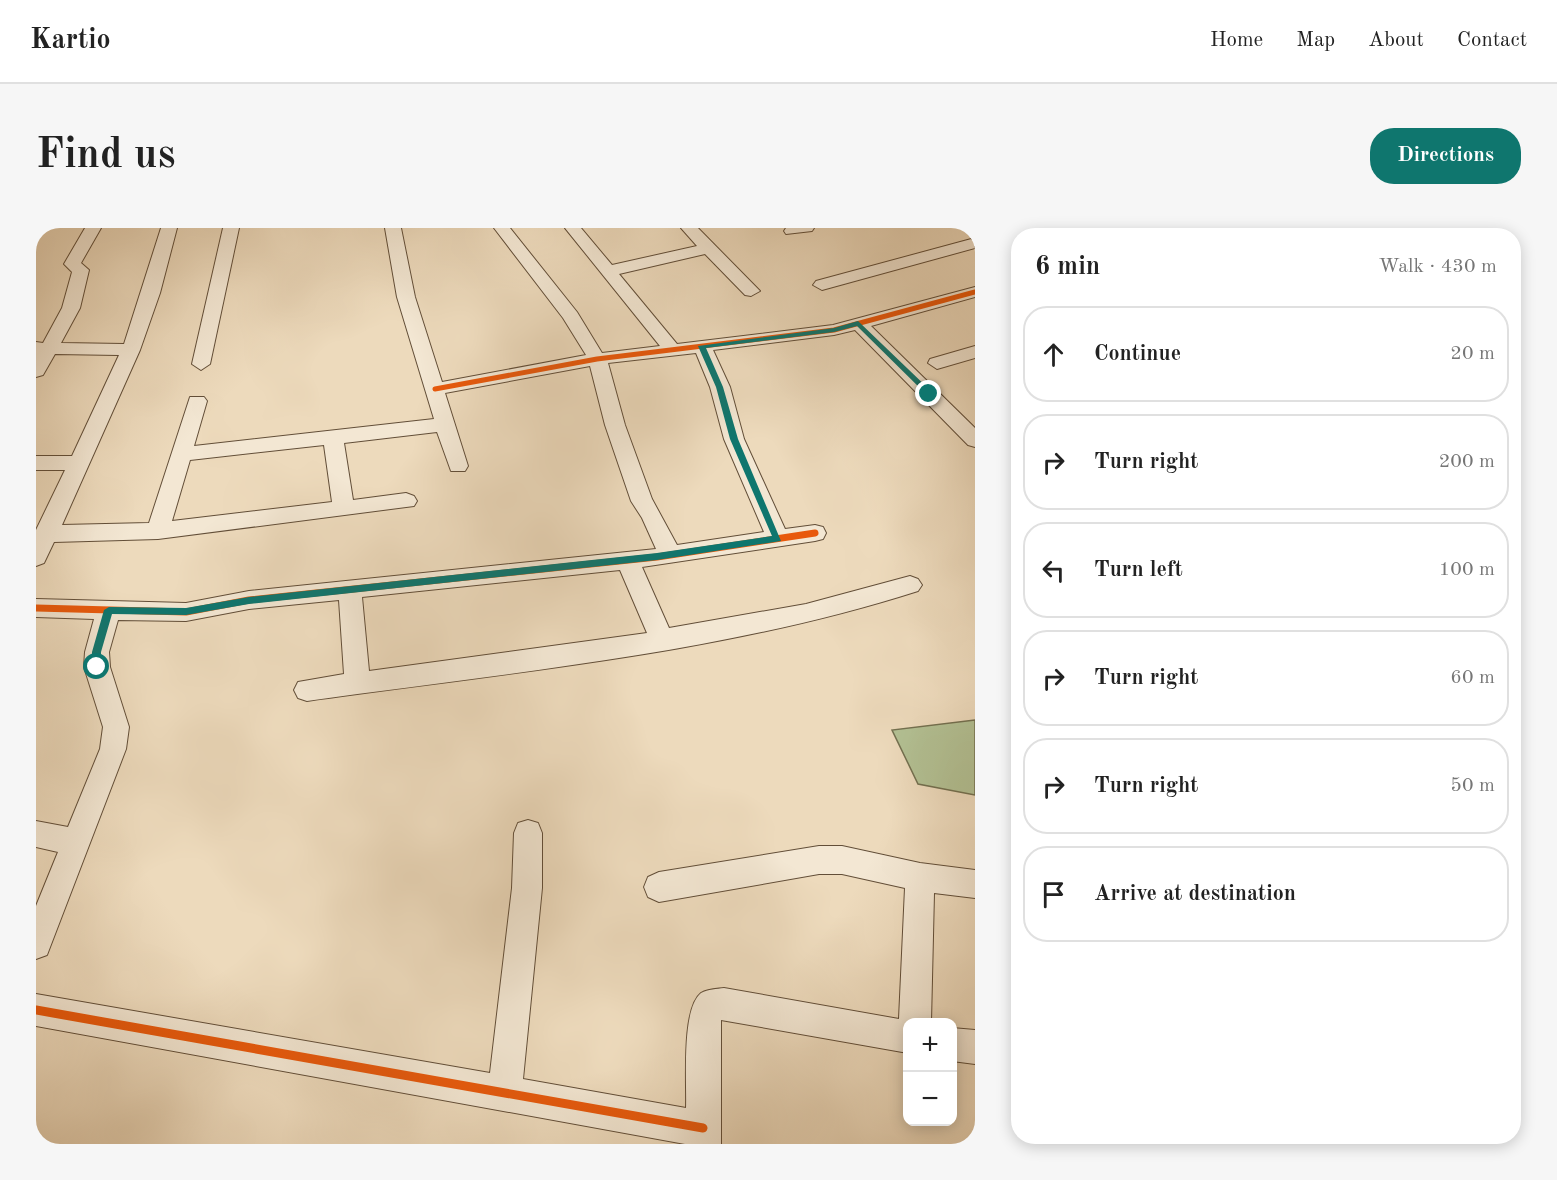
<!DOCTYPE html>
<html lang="en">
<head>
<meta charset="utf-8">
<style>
  body { margin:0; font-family:"Old Standard TT",serif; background:#f6f6f6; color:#222 }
  .controls { position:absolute; right:18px; bottom:18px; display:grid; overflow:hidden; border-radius:12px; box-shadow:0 3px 15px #0003 }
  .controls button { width:54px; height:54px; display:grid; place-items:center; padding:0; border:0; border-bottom:2px solid #e0e0e0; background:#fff; color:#222; font:30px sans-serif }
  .stop { position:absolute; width:18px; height:18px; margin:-14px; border:4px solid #0f766e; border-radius:50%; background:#fff }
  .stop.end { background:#0f766e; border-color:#fff; box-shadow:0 2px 6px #0008 }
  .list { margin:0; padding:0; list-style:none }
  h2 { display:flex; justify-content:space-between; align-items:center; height:78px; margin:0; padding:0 24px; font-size:26px }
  h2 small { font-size:20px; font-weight:400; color:#767676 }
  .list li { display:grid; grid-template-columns:39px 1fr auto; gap:18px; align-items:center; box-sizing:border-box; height:96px; margin:0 12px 12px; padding:0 12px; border:2px solid #e0e0e0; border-radius:24px }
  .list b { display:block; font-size:22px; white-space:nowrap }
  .list em { font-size:20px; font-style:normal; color:#767676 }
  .icon { flex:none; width:33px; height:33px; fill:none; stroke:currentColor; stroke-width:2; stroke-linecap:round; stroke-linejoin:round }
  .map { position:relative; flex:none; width:939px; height:916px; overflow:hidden; border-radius:24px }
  header { display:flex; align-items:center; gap:36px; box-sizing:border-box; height:84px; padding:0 30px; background:#fff; border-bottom:2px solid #e0e0e0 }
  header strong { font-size:28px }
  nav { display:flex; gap:33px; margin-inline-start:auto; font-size:21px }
  .intro { display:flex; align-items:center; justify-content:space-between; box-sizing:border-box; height:144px; padding:0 36px }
  h1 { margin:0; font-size:42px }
  .button { padding:15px 27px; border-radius:24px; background:#0f766e; color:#fff; font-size:21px; font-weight:700 }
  main { display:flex; gap:36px; padding:0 36px }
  aside { flex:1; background:#fff; border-radius:24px; box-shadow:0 3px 15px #0003 }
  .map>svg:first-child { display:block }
  .green { fill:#b3c194; stroke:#737050; stroke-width:1.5 }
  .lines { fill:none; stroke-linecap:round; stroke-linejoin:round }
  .minor-casing { stroke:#624e38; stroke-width:2 }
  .minor { fill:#f3e7d3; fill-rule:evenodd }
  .cycleway-far2-casing { stroke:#f3e7d3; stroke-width:8 }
  .cycleway-far1-casing { stroke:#f3e7d3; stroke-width:10 }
  .cycleway-casing { stroke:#f3e7d3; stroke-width:13 }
  .cycleway-far2 { stroke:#e8590c; stroke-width:5 }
  .cycleway-far1 { stroke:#e8590c; stroke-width:7 }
  .cycleway { stroke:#e8590c; stroke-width:9 }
  .route { fill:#0f766e }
</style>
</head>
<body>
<header>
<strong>Kartio</strong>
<nav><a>Home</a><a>Map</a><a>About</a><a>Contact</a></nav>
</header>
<div class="intro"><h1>Find us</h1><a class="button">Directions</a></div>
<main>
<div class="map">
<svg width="939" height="916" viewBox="0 0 939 916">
  <rect width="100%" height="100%" fill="#eddabc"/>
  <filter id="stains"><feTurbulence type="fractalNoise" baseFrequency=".00333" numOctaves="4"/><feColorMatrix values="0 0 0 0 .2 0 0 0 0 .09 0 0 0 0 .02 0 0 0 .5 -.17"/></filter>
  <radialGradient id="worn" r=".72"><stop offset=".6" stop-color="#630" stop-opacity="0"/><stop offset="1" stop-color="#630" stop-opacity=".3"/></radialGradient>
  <path class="green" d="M939 492V567L882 556 856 502Z"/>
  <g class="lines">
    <g class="minor-casing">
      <g id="minor">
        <path d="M49 0H65L45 35 53 42 44 80 25 115 88 116 125 0H141L124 65 104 122 26 297 113 295 154 169H168L171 173 158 218 398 191 361 69 349 0H365L379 69 406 154 550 127 527 90 458 0H474L541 84 566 125 624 118 529 0H545L576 37 661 18 645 0H662L724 63 715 68 709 67 669 26 583 46 641 116 797 97 939 59V69L835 98 939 200V219L932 217 819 102 798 107 677 122 694 159 708 211 749 301 779 297 787 299 790 305 787 311 779 313 606 339 633 400 770 376 874 348 882 351 886 357 882 363C685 426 475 444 271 473L262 470 258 462 262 454 308 446 303 372 213 381 150 393 82 392 73 424 74 439 93 499 90 521 11 727 0 731V678L22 624 0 619V593L32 599 64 521 67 499 48 439 49 424 58 391 0 389V371L150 375 213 363 620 321 606 290 595 273 569 197 554 138 409 165 432 238 429 243H415L401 204 308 215 317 272 370 265 378 268 381 273 378 278 122 311 18 314 8 335 0 338V302L29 242H0V228H36L83 127 19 126 7 147 0 149V114L7 115 26 80 36 44 28 36ZM660 125 674 159 688 211 728 304 641 317 616 271 589 197 572 135ZM288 217 296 274 136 293 154 232ZM584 342 611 405 333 443 326 369Z"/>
        <path d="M187 0H203L174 136 165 142 156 136Z"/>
        <path d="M750 0H778L776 3 750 6 748 3Z"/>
        <path d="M939 10V20L786 62 777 57 780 53Z"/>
        <path d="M939 118V130L901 141 892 135 894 131Z"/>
        <path d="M492 592 502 595 506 605V660L487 851 650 880C651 855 645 781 665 765 672 761 681 761 688 760L863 791 869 660 806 646H783L623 674 612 669 608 659 612 649 623 644 783 618H806L884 635 939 642V670L898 665 895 794H872V825L685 792V916H649L0 798V766L454 845 476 660 478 605 482 595Z"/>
        <path d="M916 800 939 802V836L916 833Z"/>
      </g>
    </g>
    <use href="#minor" class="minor"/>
    <g class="cycleway-far2-casing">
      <path id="cycleway-far2" d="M399 161 561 131 798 102 939 64"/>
    </g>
    <g class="cycleway-far1-casing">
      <path id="cycleway-far1" d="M0 380 150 384 213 372 621 329 779 305"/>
    </g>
    <g class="cycleway-casing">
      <path id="cycleway" d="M0 782 667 900"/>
    </g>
    <use href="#cycleway-far2" class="cycleway-far2"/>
    <use href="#cycleway-far1" class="cycleway-far1"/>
    <use href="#cycleway" class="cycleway"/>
  </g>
  <path class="route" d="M822 93 896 164V167H891L821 98 798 104 670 120 687 159 702 211 745 313 621 332 213 376 150 387 76 386 65 424V439L61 443 56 439V424L68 382 73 379 150 380 213 369 621 325 736 308 694 211 680 159 662 118 798 100Z"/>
  <rect width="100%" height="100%" filter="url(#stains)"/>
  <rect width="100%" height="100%" fill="url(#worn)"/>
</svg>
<div class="controls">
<button>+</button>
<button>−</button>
</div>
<div class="stop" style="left:61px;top:439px"></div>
<div class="stop end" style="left:893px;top:166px"></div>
</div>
<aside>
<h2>6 min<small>Walk · 430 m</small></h2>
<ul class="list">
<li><svg class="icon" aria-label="ahead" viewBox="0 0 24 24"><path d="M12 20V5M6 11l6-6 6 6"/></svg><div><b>Continue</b></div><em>20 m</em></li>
<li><svg class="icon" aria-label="right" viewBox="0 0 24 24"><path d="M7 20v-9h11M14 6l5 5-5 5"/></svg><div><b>Turn right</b></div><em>200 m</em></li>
<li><svg class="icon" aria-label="left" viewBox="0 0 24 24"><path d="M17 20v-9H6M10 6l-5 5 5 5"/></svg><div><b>Turn left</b></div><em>100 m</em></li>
<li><svg class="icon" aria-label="right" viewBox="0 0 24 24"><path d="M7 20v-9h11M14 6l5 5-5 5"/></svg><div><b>Turn right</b></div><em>60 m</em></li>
<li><svg class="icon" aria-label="right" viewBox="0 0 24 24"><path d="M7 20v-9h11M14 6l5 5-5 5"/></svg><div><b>Turn right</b></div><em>50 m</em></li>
<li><svg class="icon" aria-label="arrive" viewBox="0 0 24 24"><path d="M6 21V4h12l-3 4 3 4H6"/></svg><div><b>Arrive at destination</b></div></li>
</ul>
</aside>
</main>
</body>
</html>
